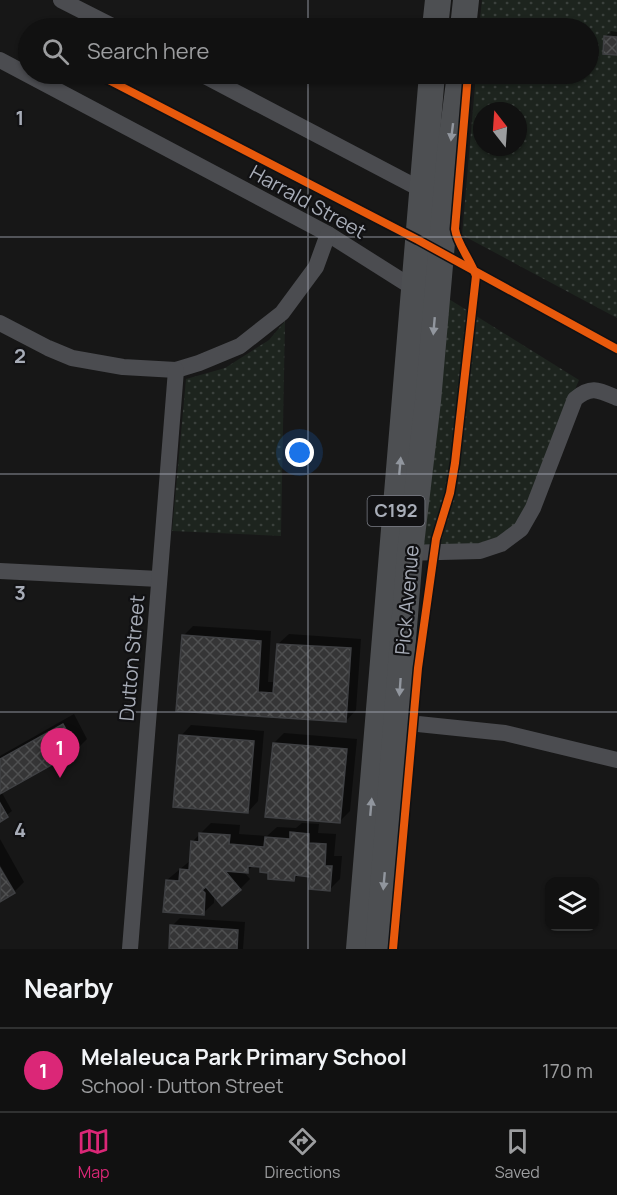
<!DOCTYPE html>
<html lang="en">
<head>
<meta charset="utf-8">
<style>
  body { margin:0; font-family:Manrope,sans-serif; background:#1a1a1a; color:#f1f3f6 }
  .controls { position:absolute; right:18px; bottom:18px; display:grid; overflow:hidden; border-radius:12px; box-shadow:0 2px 4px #0004 }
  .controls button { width:54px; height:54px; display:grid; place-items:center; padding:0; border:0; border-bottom:2px solid #303131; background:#111; color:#f1f3f6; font:30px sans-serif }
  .compass { position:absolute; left:473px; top:102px; width:54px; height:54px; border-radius:50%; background:#111; box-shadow:0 2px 4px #0004; rotate:343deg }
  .you { position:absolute; left:300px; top:453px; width:21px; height:21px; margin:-15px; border:4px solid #fff; border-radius:50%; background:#1a73e8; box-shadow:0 0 0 9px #1a73e833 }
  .badge { display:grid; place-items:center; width:39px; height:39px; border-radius:50%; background:#db2777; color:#fff; font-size:20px; font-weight:700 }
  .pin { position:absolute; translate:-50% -50px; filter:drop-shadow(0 2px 3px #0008) }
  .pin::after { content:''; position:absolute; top:32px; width:21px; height:18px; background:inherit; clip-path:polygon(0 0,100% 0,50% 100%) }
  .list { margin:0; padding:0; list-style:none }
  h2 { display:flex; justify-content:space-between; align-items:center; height:78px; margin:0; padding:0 24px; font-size:26px }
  h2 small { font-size:20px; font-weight:400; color:#9c9d9f }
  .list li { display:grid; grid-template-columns:39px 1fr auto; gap:18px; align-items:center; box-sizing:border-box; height:84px; padding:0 24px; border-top:2px solid #303131 }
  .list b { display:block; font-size:22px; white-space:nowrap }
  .list p { margin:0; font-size:20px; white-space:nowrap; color:#9c9d9f }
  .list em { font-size:20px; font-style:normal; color:#9c9d9f }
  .icon { flex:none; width:33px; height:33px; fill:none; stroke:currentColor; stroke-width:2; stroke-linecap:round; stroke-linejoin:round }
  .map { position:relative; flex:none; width:617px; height:949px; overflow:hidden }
  .search { position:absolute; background:#111; box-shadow:0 2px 4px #0004; left:18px; right:18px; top:18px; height:66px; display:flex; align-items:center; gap:15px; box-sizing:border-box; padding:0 21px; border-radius:33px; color:#9c9d9f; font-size:22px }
  .sheet { height:162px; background:#111 }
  nav { display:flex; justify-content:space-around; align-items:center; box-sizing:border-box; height:84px; border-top:2px solid #303131; background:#111; font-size:16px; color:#9c9d9f }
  nav a { display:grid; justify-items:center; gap:3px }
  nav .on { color:#db2777 }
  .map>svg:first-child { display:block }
  .grass { fill:url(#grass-dots); fill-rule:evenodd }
  .shadow { fill:#0007 }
  .building { fill:url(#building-cross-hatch); stroke:#3f4043; stroke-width:1.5 }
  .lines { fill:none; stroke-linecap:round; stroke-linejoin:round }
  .street { stroke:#4b4c50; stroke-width:16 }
  .primary { stroke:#4d4f52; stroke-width:26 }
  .cycleway-casing { stroke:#111113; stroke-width:11 }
  .cycleway { stroke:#e8590c; stroke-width:8 }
  .oneway { fill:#91969e }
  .grid { fill:none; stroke:#a8adb8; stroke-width:1.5; stroke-opacity:0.55 }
  .labels { text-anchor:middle; stroke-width:4.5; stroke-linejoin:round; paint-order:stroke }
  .shield { fill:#111113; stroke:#7b7e86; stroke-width:1.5 }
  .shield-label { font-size:18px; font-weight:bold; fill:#a8adb8 }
  .street-label { font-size:20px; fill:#a8adb8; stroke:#111113 }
  .grid-label { font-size:20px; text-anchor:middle; font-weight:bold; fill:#a8adb8; stroke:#111113; stroke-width:4.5; stroke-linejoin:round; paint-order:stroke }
</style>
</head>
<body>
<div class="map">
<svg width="617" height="949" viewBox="0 0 617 949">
  <defs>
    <pattern id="grass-dots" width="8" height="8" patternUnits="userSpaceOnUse" patternTransform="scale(1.5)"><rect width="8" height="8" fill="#1d241e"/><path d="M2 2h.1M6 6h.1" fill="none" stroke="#3b413d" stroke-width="1.8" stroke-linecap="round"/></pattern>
    <pattern id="building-cross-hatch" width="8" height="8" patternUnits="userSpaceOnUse" patternTransform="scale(1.5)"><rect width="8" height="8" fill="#353536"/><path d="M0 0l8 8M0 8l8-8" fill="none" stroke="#4f5051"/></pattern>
  </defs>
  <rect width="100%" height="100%" fill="#171717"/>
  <g class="grass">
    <path d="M482 0H617V318L462 235 476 74H588V28H479ZM482 111H518V147H482Z"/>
    <path d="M444 296 579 380 519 524 492 541 469 546 418 547Z"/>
    <path d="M285 321 281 536 172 531 186 379 225 368 269 340Z"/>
  </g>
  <g class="shadow">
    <path d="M611 31 617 32V54L606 36Z"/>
    <path d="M193 626 271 631 268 682H276L278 644 289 634 361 639 356 710 346 721 178 710 183 636Z"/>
    <path d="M74 714 87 739 77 749 2 793 12 811 0 820V756Z"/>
    <path d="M191 725 264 731 258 801 248 812 181 736Z"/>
    <path d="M284 733 357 739 350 811 339 822 274 743Z"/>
    <path d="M211 823 240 825 239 834 267 836 277 827 296 828 302 823 319 824 318 833 336 834 334 856H342L340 879 330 889 312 875 299 874 294 880 270 871 261 866 254 865 247 871H243L250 879 240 889 214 894V903L203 913 167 880 191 860 192 842Z"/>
    <path d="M0 839 24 882 15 891 0 865Z"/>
    <path d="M180 918 245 922 243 949H170L172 926Z"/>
  </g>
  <g class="building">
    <path d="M604 36 617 37V55L603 54Z"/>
    <path d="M182 635 261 641 258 692 273 693 277 644 351 648 346 722 176 711Z"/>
    <path d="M63 724 78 750 0 794V759Z"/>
    <path d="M179 735 254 741 248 813 173 807Z"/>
    <path d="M273 743 347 749 340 823 265 817Z"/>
    <path d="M0 803 8 817 0 822Z"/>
    <path d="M290 832 309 834V843L326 844 325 866H332L330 891 309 889 310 877 295 875 294 881 268 879V873L260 872V867L248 866V873L225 871 241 890 222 906 206 887 202 890 205 893 204 915 163 912 166 880 179 881 180 869 189 870 191 841 199 842V833L230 835 229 844 264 847 265 837 290 839Z"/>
    <path d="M0 868 15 893 0 902Z"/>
    <path d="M170 925 238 930 237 949H169Z"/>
  </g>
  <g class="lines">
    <g class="street">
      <path d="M61 0 116 28"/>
      <path d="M0 60 328 234 415 289 420 290"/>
      <path d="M201 74 422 190"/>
      <path d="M0 323 48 348 72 358 123 367 176 370 199 363 240 346 282 313 316 267 328 234"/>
      <path d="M402 553 480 551 501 544 521 529 533 508 575 399C591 385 599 390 617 398"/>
      <path d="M0 571 159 579"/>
      <path d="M389 721 505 733 617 760"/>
      <path d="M130 949 176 370"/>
    </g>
    <g class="primary">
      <path d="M435 28 438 0"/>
      <path d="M463 28 466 0"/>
      <path d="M359 949 432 74"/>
      <path d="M378 949 410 553 428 401 450 152 460 74"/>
    </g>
    <g class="cycleway-casing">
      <g id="cycleway">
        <path d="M97 74 418 240 617 349"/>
        <path d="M393 949 418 668 436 539 450 493 455 463 476 276C471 260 457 244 455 229L468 74"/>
      </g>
    </g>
    <use href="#cycleway" class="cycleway"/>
  </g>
  <defs><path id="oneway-solid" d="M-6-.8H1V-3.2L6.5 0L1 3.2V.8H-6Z" transform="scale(1.5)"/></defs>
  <g class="oneway">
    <use href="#oneway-solid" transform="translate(452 132) rotate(97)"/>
    <use href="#oneway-solid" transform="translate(434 326) rotate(95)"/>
    <use href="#oneway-solid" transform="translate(400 466) rotate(-85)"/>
    <use href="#oneway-solid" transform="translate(400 687) rotate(94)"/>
    <use href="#oneway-solid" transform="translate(371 807) rotate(-85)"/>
    <use href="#oneway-solid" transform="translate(384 881) rotate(95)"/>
  </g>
  <path class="grid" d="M308 0V28M308 74V949M0 237H617M0 474H617M0 712H617"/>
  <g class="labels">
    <rect class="shield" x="367.5" y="496" width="57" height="30" rx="4.5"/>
    <g class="shield-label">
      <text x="396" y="517">C192</text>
    </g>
    <g class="street-label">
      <text transform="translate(308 202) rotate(29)" y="7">Harrald Street</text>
      <text transform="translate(407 600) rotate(-85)" y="7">Pick Avenue</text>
      <text transform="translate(132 658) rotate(-85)" y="7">Dutton Street</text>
    </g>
  </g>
  <g class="grid-label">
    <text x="20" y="125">1</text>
    <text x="20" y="363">2</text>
    <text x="20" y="600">3</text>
    <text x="20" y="837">4</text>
  </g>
</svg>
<div class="controls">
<button><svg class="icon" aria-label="layers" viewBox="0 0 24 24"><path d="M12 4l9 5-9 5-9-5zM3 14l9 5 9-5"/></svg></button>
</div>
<svg class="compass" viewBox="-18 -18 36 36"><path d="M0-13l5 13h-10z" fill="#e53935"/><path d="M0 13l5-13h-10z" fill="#9c9d9f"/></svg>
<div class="you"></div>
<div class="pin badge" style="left:60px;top:778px">1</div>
<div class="search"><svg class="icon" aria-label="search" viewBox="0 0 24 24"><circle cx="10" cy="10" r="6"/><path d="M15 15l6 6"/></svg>Search here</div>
</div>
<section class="sheet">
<h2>Nearby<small></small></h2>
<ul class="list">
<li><span class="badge">1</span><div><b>Melaleuca Park Primary School</b><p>School · Dutton Street</p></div><em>170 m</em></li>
</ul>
</section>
<nav>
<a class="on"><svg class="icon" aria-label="map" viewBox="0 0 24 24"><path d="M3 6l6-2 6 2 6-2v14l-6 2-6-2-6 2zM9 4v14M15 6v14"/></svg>Map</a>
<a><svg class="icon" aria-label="directions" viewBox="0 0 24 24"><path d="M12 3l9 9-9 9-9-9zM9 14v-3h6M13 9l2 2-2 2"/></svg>Directions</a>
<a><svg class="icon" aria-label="saved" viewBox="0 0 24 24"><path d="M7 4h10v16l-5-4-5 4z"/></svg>Saved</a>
</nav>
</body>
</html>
